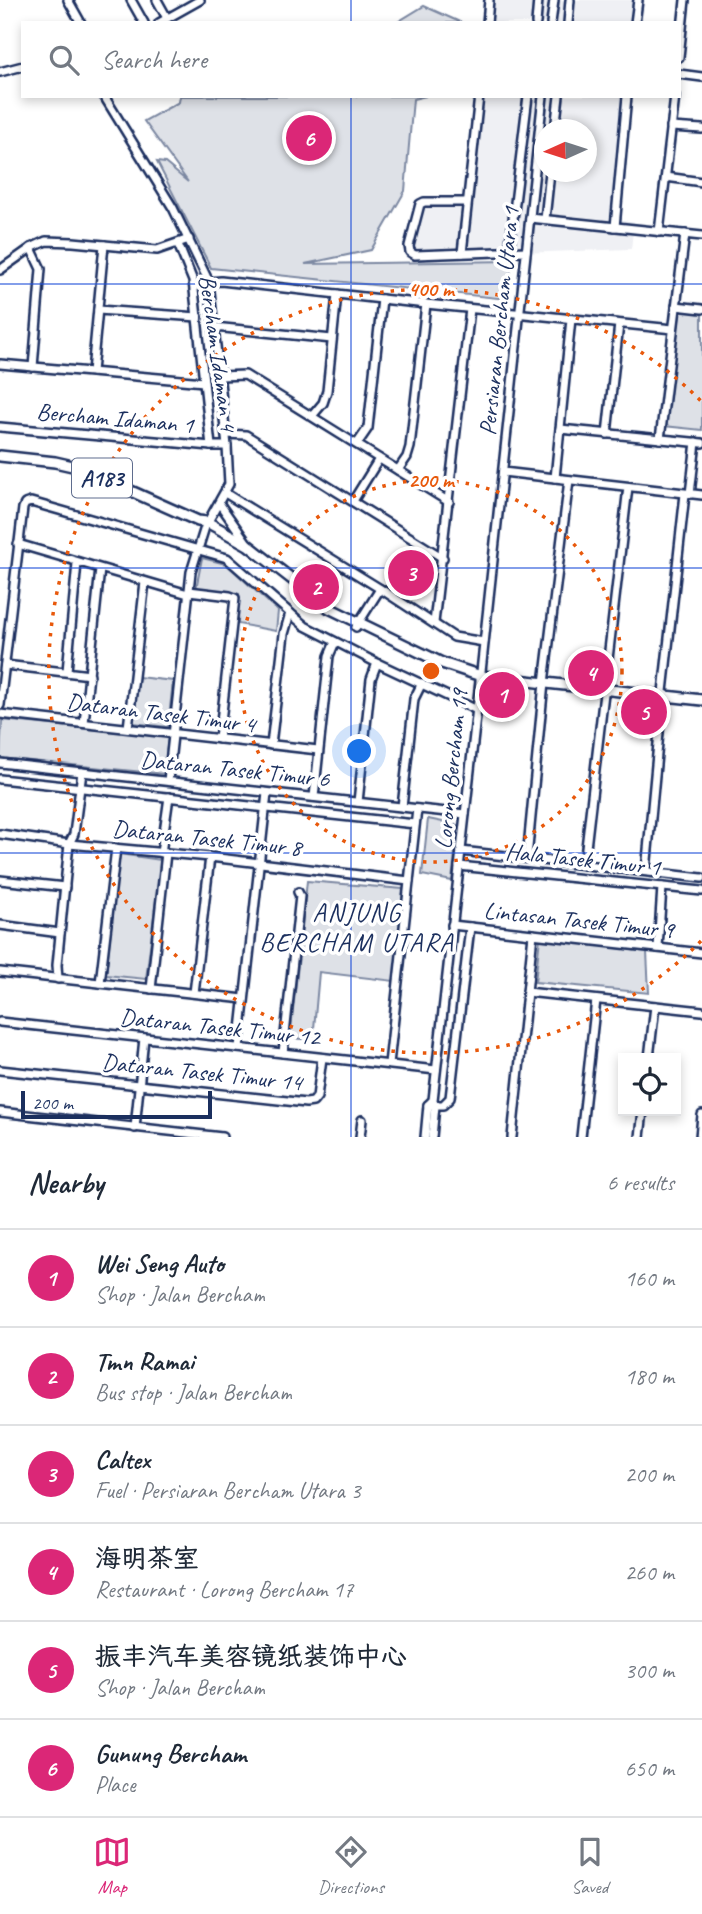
<!DOCTYPE html>
<html lang="en">
<head>
<meta charset="utf-8">
<style>
  body { margin:0; font-family:Caveat,"LXGW WenKai TC",sans-serif; background:#f6f6f7; color:#1f2937 }
  .controls { position:absolute; right:21px; bottom:21px; display:grid; overflow:hidden; border-radius:0px; box-shadow:0 4px 10px #0003 }
  .controls button { width:63px; height:63px; display:grid; place-items:center; padding:0; border:0; border-bottom:2px solid #e0e1e3; background:#fff; color:#1f2937; font:35px sans-serif }
  .compass { position:absolute; left:534px; top:119px; width:63px; height:63px; border-radius:50%; background:#fff; box-shadow:0 4px 10px #0003; rotate:267deg }
  .scale { position:absolute; left:21px; bottom:18px; width:191px; box-sizing:border-box; padding-left:7px; border:4px solid #1b2f5e; border-top:0; font-size:19px; line-height:24px; white-space:nowrap; color:#1b2f5e; -webkit-text-stroke:5px #fff; paint-order:stroke }
  .you { position:absolute; left:360px; top:752px; width:24px; height:24px; margin:-18px; border:5px solid #fff; border-radius:50%; background:#1a73e8; box-shadow:0 0 0 10px #1a73e833 }
  .badge { display:grid; place-items:center; width:46px; height:46px; border-radius:50%; background:#db2777; color:#fff; font-size:23px; font-weight:700 }
  .pin { position:absolute; translate:-50% -50%; border:4px solid #fff; box-shadow:0 2px 7px #0006 }
  .list { margin:0; padding:0; list-style:none }
  h2 { display:flex; justify-content:space-between; align-items:center; height:91px; margin:0; padding:0 28px; font-size:30px }
  h2 small { font-size:23px; font-weight:400; color:#747a83 }
  .list li { display:grid; grid-template-columns:46px 1fr auto; gap:21px; align-items:center; box-sizing:border-box; height:98px; padding:0 28px; border-top:2px solid #e0e1e3 }
  .list b { display:block; font-size:26px; white-space:nowrap }
  .list p { margin:0; font-size:23px; white-space:nowrap; color:#747a83 }
  .list em { font-size:23px; font-style:normal; color:#747a83 }
  .icon { flex:none; width:38px; height:38px; fill:none; stroke:currentColor; stroke-width:2; stroke-linecap:round; stroke-linejoin:round }
  .map { position:relative; flex:none; width:702px; height:1137px; overflow:hidden }
  .search { position:absolute; background:#fff; box-shadow:0 4px 10px #0003; left:21px; right:21px; top:21px; height:77px; display:flex; align-items:center; gap:18px; box-sizing:border-box; padding:0 24px; border-radius:0px; color:#747a83; font-size:26px }
  .sheet { height:679px; background:#fff }
  nav { display:flex; justify-content:space-around; align-items:center; box-sizing:border-box; height:98px; border-top:2px solid #e0e1e3; background:#fff; font-size:19px; color:#747a83 }
  nav a { display:grid; justify-items:center; gap:4px }
  nav .on { color:#db2777 }
  .map>svg:first-child { display:block }
  .built { fill:#eff0f4; fill-rule:evenodd }
  .green { fill:#dee1e7; stroke:#7c88a2; stroke-width:2 }
  .lines { fill:none; stroke-linecap:round; stroke-linejoin:round }
  .minor-casing { stroke:#1b2f5e; stroke-width:12 }
  .major-casing { stroke:#1b2f5e; stroke-width:14 }
  .minor { stroke:#fff; stroke-width:7 }
  .major { stroke:#fff; stroke-width:9 }
  .grid { fill:none; stroke:#1d4ed8; stroke-width:2; stroke-opacity:0.55 }
  .ring { fill:none; stroke:#e8590c; stroke-width:3.5; stroke-dasharray:3.5 7 }
  .labels { text-anchor:middle; stroke-width:7; stroke-linejoin:round; paint-order:stroke }
  .shield { fill:#fff; stroke:#5f6d8e; stroke-width:2 }
  .shield-label { font-size:23px; font-weight:bold; fill:#1b2f5e }
  .street-label { font-size:24px; fill:#1b2f5e; stroke:#fff }
  .neighbourhood-label { font-size:26px; letter-spacing:2px; fill:#1b2f5e; stroke:#fff }
  .centre { fill:#e8590c; stroke:#fff; stroke-width:3.5 }
  .ring-label { font-size:21px; text-anchor:middle; font-weight:bold; fill:#e8590c; stroke:#fff; stroke-width:7; stroke-linejoin:round; paint-order:stroke }
</style>
</head>
<body>
<div class="map">
<svg width="702" height="1137" viewBox="0 0 702 1137">
  <rect width="100%" height="100%" fill="#fff"/>
  <filter id="ink" filterUnits="userSpaceOnUse"><feTurbulence type="fractalNoise" baseFrequency=".0143" numOctaves="2"/><feDisplacementMap in="SourceGraphic" scale="14" xChannelSelector="R" yChannelSelector="G"/><feConvolveMatrix kernelMatrix="1 2 1 2 8 2 1 2 1" color-interpolation-filters="sRGB"/></filter>
  <g filter="url(#ink)">
    <g class="built">
      <path d="M486 0H645L642 23H484Z"/>
      <path d="M475 96H633L618 219 634 222 631 249 405 257 419 199 463 196ZM544 130H586V172H544Z"/>
    </g>
    <g class="green">
      <path d="M424 6 462 23H396Z"/>
      <path d="M180 96H426L413 99 405 191 371 250 305 264 512 261 507 299 211 268 157 162 165 163 188 182 144 121 179 102Z"/>
      <path d="M681 307 702 311V430L664 426Z"/>
      <path d="M202 558 226 564 278 611 276 631 238 624 239 594 196 589Z"/>
      <path d="M138 677 173 681 168 727 133 723Z"/>
      <path d="M2 720 168 737 164 774 0 758Z"/>
      <path d="M428 819 458 825 452 881 422 875Z"/>
      <path d="M119 854 161 860 146 979 106 975Z"/>
      <path d="M307 881 403 889 394 981 319 972 313 1040 290 1038Z"/>
      <path d="M540 938 647 952 649 993 535 982Z"/>
    </g>
    <g class="lines">
      <g class="minor-casing">
        <g id="minor">
          <path d="M68 0 81 23"/>
          <path d="M131 0 144 23"/>
          <path d="M157 0 167 18"/>
          <path d="M159 23 200 0"/>
          <path d="M487 23 489 0"/>
          <path d="M536 23 538 0"/>
          <path d="M551 23 554 0"/>
          <path d="M568 23 570 0"/>
          <path d="M635 23 638 0"/>
          <path d="M679 57 685 0"/>
          <path d="M0 72 23 66"/>
          <path d="M679 74 702 77"/>
          <path d="M104 96 173 208 209 282 227 446 229 484 205 527 191 572 168 781"/>
          <path d="M671 127 702 129"/>
          <path d="M555 130 559 96"/>
          <path d="M666 177 702 182"/>
          <path d="M467 202H424L420 204 409 246 410 252 415 255 526 251"/>
          <path d="M530 218 702 236"/>
          <path d="M545 219 550 172"/>
          <path d="M615 227 627 96"/>
          <path d="M659 232 675 96"/>
          <path d="M178 244 193 281 211 446"/>
          <path d="M31 248 41 269 33 367"/>
          <path d="M509 252 528 96"/>
          <path d="M462 253 479 96"/>
          <path d="M0 270 31 248 46 241 73 242 157 250 189 239"/>
          <path d="M209 282 221 281 426 304 673 329"/>
          <path d="M676 306 702 309"/>
          <path d="M98 310 198 317"/>
          <path d="M214 327 332 339"/>
          <path d="M0 364 204 382"/>
          <path d="M92 372 104 245"/>
          <path d="M220 376 245 375 449 502"/>
          <path d="M312 416 323 403 327 391 337 294"/>
          <path d="M0 427 211 446H227"/>
          <path d="M560 429 702 443"/>
          <path d="M226 434 246 435 443 558"/>
          <path d="M607 434 619 324"/>
          <path d="M660 439 685 234"/>
          <path d="M357 444 368 428 382 299"/>
          <path d="M398 470 407 457 410 447 426 304"/>
          <path d="M503 472 702 495"/>
          <path d="M555 478 571 319"/>
          <path d="M225 493 387 593 454 637 484 642"/>
          <path d="M690 494 696 442"/>
          <path d="M353 501 379 459"/>
          <path d="M219 503 247 543"/>
          <path d="M18 544 188 594"/>
          <path d="M189 591 230 596 235 598 219 739"/>
          <path d="M434 623 470 309"/>
          <path d="M356 627 380 589"/>
          <path d="M5 665 90 675"/>
          <path d="M67 671 77 563"/>
          <path d="M0 705 23 508 25 504 31 502 227 558 305 626 377 663 477 710"/>
          <path d="M0 714 318 750"/>
          <path d="M84 723 100 569"/>
          <path d="M128 728 145 582"/>
          <path d="M271 745 284 634 290 613"/>
          <path d="M0 763 465 814"/>
          <path d="M0 779 415 824"/>
          <path d="M314 797 329 656 335 642"/>
          <path d="M358 802 371 679 377 663"/>
          <path d="M402 807 414 699 422 683"/>
          <path d="M0 834 69 844 210 857 409 881"/>
          <path d="M461 851 702 878"/>
          <path d="M161 853 169 797"/>
          <path d="M527 858 544 683 569 480"/>
          <path d="M584 865 628 487"/>
          <path d="M459 866 702 891"/>
          <path d="M646 871 662 701 685 494"/>
          <path d="M0 880 65 887"/>
          <path d="M0 925 60 933"/>
          <path d="M452 925 702 953"/>
          <path d="M658 948 662 887"/>
          <path d="M0 972 244 999"/>
          <path d="M58 979 57 965 69 844 74 834 82 772"/>
          <path d="M100 983 116 848"/>
          <path d="M151 989 166 853"/>
          <path d="M527 992 702 1011"/>
          <path d="M194 993 210 857"/>
          <path d="M0 1022 436 1070"/>
          <path d="M239 1048 267 793"/>
          <path d="M283 1053 300 896 298 892"/>
          <path d="M649 1058 655 1006"/>
          <path d="M389 1064 417 809"/>
          <path d="M0 1070 306 1103 313 1102 317 1097 322 1058"/>
          <path d="M428 1105H443L450 1098 470 927"/>
          <path d="M0 1112 222 1137"/>
          <path d="M135 1128 144 1038"/>
          <path d="M360 1137 362 1120"/>
          <path d="M425 1137 428 1105 433 1100 480 681 543 96"/>
          <path d="M432 1137 435 1106 434 1103"/>
          <path d="M512 1137 533 934"/>
          <path d="M581 1137 596 1000"/>
          <path d="M640 1137 643 1111"/>
          <path d="M700 1137 702 1115"/>
        </g>
      </g>
      <g class="major-casing">
        <path id="major" d="M0 456 55 462 77 467 198 521 207 522 248 545 329 608 442 663 481 676 702 700"/>
      </g>
      <use href="#minor" class="minor"/>
      <use href="#major" class="major"/>
    </g>
  </g>
  <path class="grid" d="M351 0V23M351 96V1137M0 284H702M0 568H702M0 853H702"/>
  <g class="ring">
    <circle cx="431" cy="671" r="191"/>
    <path d="M701 941A382 382 0 1 1 701 401"/>
  </g>
  <g class="labels">
    <rect class="shield" x="72" y="458.5" width="60" height="39" rx="5"/>
    <g class="shield-label">
      <text x="102" y="486">A183</text>
    </g>
    <g class="street-label">
      <text transform="translate(499 321) rotate(-84)" y="8">Persiaran Bercham Utara 1</text>
      <text transform="translate(218 353) rotate(82)" y="8">Bercham Idaman 4</text>
      <text transform="translate(115 418) rotate(5)" y="8">Bercham Idaman 1</text>
      <text transform="translate(161 713) rotate(7)" y="8">Dataran Tasek Timur 4</text>
      <text transform="translate(235 769) rotate(6)" y="8">Dataran Tasek Timur 6</text>
      <text transform="translate(451 769) rotate(-84)" y="8">Lorong Bercham 19</text>
      <text transform="translate(207 838) rotate(6)" y="8">Dataran Tasek Timur 8</text>
      <text transform="translate(583 859) rotate(6)" y="8">Hala Tasek Timur 1</text>
      <text transform="translate(579 920) rotate(6)" y="8">Lintasan Tasek Timur 9</text>
      <text transform="translate(220 1027) rotate(6)" y="8">Dataran Tasek Timur 12</text>
      <text transform="translate(202 1072) rotate(6)" y="8">Dataran Tasek Timur 14</text>
    </g>
    <g class="neighbourhood-label">
      <text x="357" y="921">ANJUNG<tspan x="357" dy="30">BERCHAM UTARA</tspan></text>
    </g>
  </g>
  <circle cx="431" cy="671" r="10" class="centre"/>
  <g class="ring-label">
    <text x="431" y="296">400 m</text>
    <text x="431" y="487">200 m</text>
  </g>
</svg>
<div class="controls">
<button><svg class="icon" aria-label="locate" viewBox="0 0 24 24"><circle cx="12" cy="12" r="6"/><path d="M12 2v4M12 18v4M2 12h4M18 12h4"/></svg></button>
</div>
<svg class="compass" viewBox="-18 -18 36 36"><path d="M0-13l5 13h-10z" fill="#e53935"/><path d="M0 13l5-13h-10z" fill="#747a83"/></svg>
<div class="scale">200 m</div>
<div class="you"></div>
<div class="pin badge" style="left:502px;top:695px">1</div>
<div class="pin badge" style="left:316px;top:587px">2</div>
<div class="pin badge" style="left:411px;top:573px">3</div>
<div class="pin badge" style="left:591px;top:673px">4</div>
<div class="pin badge" style="left:644px;top:712px">5</div>
<div class="pin badge" style="left:309px;top:138px">6</div>
<div class="search"><svg class="icon" aria-label="search" viewBox="0 0 24 24"><circle cx="10" cy="10" r="6"/><path d="M15 15l6 6"/></svg>Search here</div>
</div>
<section class="sheet">
<h2>Nearby<small>6 results</small></h2>
<ul class="list">
<li><span class="badge">1</span><div><b>Wei Seng Auto</b><p>Shop · Jalan Bercham</p></div><em>160 m</em></li>
<li><span class="badge">2</span><div><b>Tmn Ramai</b><p>Bus stop · Jalan Bercham</p></div><em>180 m</em></li>
<li><span class="badge">3</span><div><b>Caltex</b><p>Fuel · Persiaran Bercham Utara 3</p></div><em>200 m</em></li>
<li><span class="badge">4</span><div><b>海明茶室</b><p>Restaurant · Lorong Bercham 17</p></div><em>260 m</em></li>
<li><span class="badge">5</span><div><b>振丰汽车美容镜纸装饰中心</b><p>Shop · Jalan Bercham</p></div><em>300 m</em></li>
<li><span class="badge">6</span><div><b>Gunung Bercham</b><p>Place</p></div><em>650 m</em></li>
</ul>
</section>
<nav>
<a class="on"><svg class="icon" aria-label="map" viewBox="0 0 24 24"><path d="M3 6l6-2 6 2 6-2v14l-6 2-6-2-6 2zM9 4v14M15 6v14"/></svg>Map</a>
<a><svg class="icon" aria-label="directions" viewBox="0 0 24 24"><path d="M12 3l9 9-9 9-9-9zM9 14v-3h6M13 9l2 2-2 2"/></svg>Directions</a>
<a><svg class="icon" aria-label="saved" viewBox="0 0 24 24"><path d="M7 4h10v16l-5-4-5 4z"/></svg>Saved</a>
</nav>
</body>
</html>
